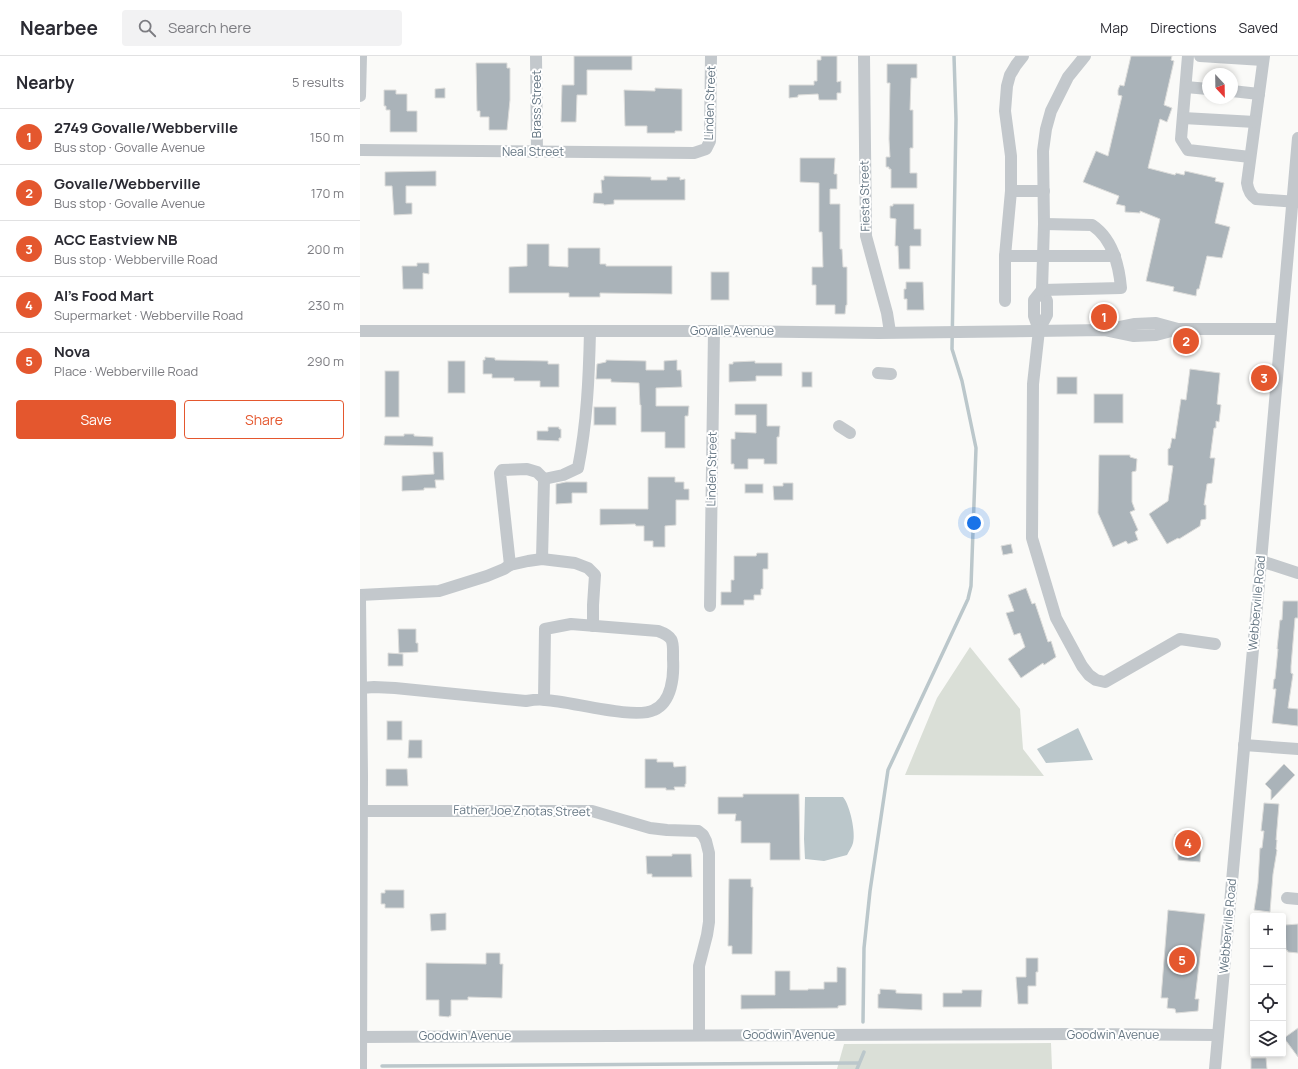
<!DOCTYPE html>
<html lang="en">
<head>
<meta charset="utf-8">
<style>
  body { margin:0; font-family:Manrope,sans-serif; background:#f2f2f3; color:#2b2b33 }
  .controls { position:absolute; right:12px; bottom:12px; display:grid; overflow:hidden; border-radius:4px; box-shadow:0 2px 6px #0003 }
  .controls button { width:36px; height:36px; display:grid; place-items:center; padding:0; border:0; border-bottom:1px solid #e1e1e2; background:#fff; color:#2b2b33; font:20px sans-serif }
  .compass { position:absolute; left:842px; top:12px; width:36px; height:36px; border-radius:50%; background:#fff; box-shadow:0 2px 6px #0003; rotate:158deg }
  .you { position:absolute; left:614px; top:467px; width:14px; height:14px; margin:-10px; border:3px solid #fff; border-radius:50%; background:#1a73e8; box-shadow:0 0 0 6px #1a73e833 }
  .badge { display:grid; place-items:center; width:26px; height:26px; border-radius:50%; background:#e4572e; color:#fff; font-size:13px; font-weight:700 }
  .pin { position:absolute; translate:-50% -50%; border:2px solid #fff; box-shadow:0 1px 4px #0006 }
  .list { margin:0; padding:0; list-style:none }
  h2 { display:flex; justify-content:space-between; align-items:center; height:52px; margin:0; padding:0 16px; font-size:17px }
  h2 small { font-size:13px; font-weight:400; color:#7c7c81 }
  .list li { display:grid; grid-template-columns:26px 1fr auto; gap:12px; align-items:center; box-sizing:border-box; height:56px; padding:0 16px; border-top:1px solid #e1e1e2 }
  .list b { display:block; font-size:15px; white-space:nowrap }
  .list p { margin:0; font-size:13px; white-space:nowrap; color:#7c7c81 }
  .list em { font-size:13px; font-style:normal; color:#7c7c81 }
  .actions { display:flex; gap:8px; padding:12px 16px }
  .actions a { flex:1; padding:9px 0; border:1px solid #e4572e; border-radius:4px; text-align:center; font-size:14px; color:#e4572e }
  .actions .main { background:#e4572e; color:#fff }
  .icon { flex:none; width:22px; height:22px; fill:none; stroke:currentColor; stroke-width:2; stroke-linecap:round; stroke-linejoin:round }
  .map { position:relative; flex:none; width:938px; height:1013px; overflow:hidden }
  header { display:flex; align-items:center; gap:24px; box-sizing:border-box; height:56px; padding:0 20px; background:#fff; border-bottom:1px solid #e1e1e2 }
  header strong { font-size:19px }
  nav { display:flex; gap:22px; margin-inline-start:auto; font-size:14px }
  .search { width:280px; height:36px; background:#f2f2f3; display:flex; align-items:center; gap:10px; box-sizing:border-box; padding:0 14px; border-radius:4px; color:#7c7c81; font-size:15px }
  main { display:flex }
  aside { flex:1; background:#fff }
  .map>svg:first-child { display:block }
  .green { fill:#dadfd7 }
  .water { fill:#bbc7cb }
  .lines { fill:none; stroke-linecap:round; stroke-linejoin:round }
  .stream { stroke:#bbc7cb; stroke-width:3.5 }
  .building { fill:#aab3b9; stroke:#dcdcda }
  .minor { stroke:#c3c8cc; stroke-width:12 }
  .labels { text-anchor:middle; stroke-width:4; stroke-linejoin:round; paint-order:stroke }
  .street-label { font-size:12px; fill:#657683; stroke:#fff }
</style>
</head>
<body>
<header>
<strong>Nearbee</strong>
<div class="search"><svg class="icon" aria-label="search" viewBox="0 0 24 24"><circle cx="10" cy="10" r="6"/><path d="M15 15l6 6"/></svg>Search here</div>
<nav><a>Map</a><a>Directions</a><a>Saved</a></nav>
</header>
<main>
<aside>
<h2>Nearby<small>5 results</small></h2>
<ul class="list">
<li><span class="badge">1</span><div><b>2749 Govalle/Webberville</b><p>Bus stop · Govalle Avenue</p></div><em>150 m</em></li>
<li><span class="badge">2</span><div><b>Govalle/Webberville</b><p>Bus stop · Govalle Avenue</p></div><em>170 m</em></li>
<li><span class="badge">3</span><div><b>ACC Eastview NB</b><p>Bus stop · Webberville Road</p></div><em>200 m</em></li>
<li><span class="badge">4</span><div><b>Al’s Food Mart</b><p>Supermarket · Webberville Road</p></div><em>230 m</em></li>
<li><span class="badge">5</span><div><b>Nova</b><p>Place · Webberville Road</p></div><em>290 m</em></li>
</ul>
<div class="actions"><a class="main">Save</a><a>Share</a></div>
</aside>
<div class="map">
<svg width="938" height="1013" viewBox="0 0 938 1013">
  <rect width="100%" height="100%" fill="#fafaf8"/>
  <g class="green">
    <path d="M610 591 660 653 663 693 684 720 545 719 577 642Z"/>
    <path d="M691 987 692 1013H477L484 988Z"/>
  </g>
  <g class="water">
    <path d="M718 672 733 704 686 707 677 693Z"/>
    <path d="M445 741H483C490 749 496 777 493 787 492 791 489 795 487 799L464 805 445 803 444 783Z"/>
  </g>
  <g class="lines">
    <g class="stream">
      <path d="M503 966 504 892 510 835 528 714 608 543 611 530 616 392 602 325 592 293 596 63 594 0"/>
      <path d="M22 1010 499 1007"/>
      <path d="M497 1013 504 996"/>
    </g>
  </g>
  <g class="building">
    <path d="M214 0H272V14H227V39H217L216 66H201L202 29H214Z"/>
    <path d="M461 0H477V26L481 25V37H477V44H459L458 38 438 39V41L429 42V29H454V25H457V4H461Z"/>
    <path d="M771 0H812L811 4 814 5 804 49 812 52 807 66 800 63 788 112 815 119 816 117 824 119 825 115 856 122 855 125 864 127 855 167 870 171 862 202 847 200 839 233H837L836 240 813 235 814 231 786 225 800 163 780 155V157L765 156V150L756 148 759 140 723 126 736 95 748 100 762 40 758 39V34L760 29 764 30Z"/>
    <path d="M116 7H147V12H150V44L147 74H129V61H120V55H117Z"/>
    <path d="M527 8H557V22H551L550 54H553V92H550V117H557V132H531V113H529V111H526V101H530L529 83 530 27H527Z"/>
    <path d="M85 32V42H75V33Z"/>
    <path d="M295 32 322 33V75H315V77H287V70H265L264 34 295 35Z"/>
    <path d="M24 34H36V38H47V55H57V76H30V54H26V50H24Z"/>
    <path d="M440 102H475L474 118H477V133H470V148H480V193H482L483 211H487V249H486L485 258H475V249H456V229H452V211H463L462 176H459V127L440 126Z"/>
    <path d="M76 115V130H46V147H52V158L34 159 32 130H25V116Z"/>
    <path d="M244 120 291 121V124H307V121H320V124L325 123V144H254V148L244 149V148L233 147 234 137H242L241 124H244Z"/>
    <path d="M533 148H554V173H561V190H550V213H539L538 190H535L536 163 530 162V150H533Z"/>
    <path d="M167 188H189V210L208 211V192H240V208H246V210H312V238L240 237V241H209V237H149V211L167 210Z"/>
    <path d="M57 207H69V218L63 217V233H43L42 210H57Z"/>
    <rect x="351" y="216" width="18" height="28"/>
    <path d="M546 226H563L564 254H547V243H544V233H546Z"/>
    <path d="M125 301 135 302V304L188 305V308H199V331H180V325H154V322H132V318H123V304H125Z"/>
    <path d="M246 304 286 305V314H304V305L317 304V314H321L322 331 296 332V350H329L328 360H325V392H305V376H281V349H280L279 327 251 326V323H236L237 308 246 306Z"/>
    <rect x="88" y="305" width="17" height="32"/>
    <path d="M395 305V307H422V320H396V325L369 326V308H373V306Z"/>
    <path d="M830 313 860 317 857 348 861 349 859 366 856 365V372H854L850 402H855L852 427 847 428 844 449H846V463L841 464 840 470 819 483 818 482 807 488 789 458 808 445 813 410 808 409V393L810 392 812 382 815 383 821 343 826 344Z"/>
    <rect x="25" y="315" width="14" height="46"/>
    <rect x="442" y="316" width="10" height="15"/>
    <rect x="697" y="321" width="20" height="17"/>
    <rect x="734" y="338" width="29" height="29"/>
    <path d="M375 348H407V370H420L419 381H417V408H404V403H388V413H374V408H371V383H375V376L396 377V359H375Z"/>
    <rect x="234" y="351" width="22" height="18"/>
    <path d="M188 371H199V373H201V382H199V385L177 384V375H188Z"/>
    <path d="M44 378H54V380L73 381V390L24 389 25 380H44Z"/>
    <path d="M73 396H83L84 424H75L76 432H64V434L42 435V420L74 418Z"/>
    <path d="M739 399H770V401L777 403 776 415 772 416V446L775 454 770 456 778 474 775 476 778 484 768 488 766 485 753 491 738 457Z"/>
    <path d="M288 421H315V426H324V433H329V444H316V469L305 470V491H293V485H284V470H276L275 468 240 469V453H288Z"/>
    <path d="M206 426H227V437H212V447L196 448V428Z"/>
    <path d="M423 427H433V444H414L413 430H423Z"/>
    <rect x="385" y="428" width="18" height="9"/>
    <path d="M651 488 653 497 643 499 641 490Z"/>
    <path d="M397 497H408V513H403V533H401V539H394V544H384V549H361V536H371V524H374V500H396Z"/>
    <path d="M666 532 672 548 675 547 688 586 691 585 696 601 684 609 683 607 661 622 648 603 665 591 660 577 654 579 646 557 654 555 648 539Z"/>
    <path d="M923 545H938V562H935L931 610V617L933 618 928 652 938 653V670L912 667 916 633H913L914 623H915L918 593H917L920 564H922Z"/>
    <path d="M38 573H56V587H58V596L39 597Z"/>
    <path d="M28 597 43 598V610H28Z"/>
    <rect x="27" y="665" width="15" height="19"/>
    <path d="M49 684H62V702H48Z"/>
    <path d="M285 703H297V706H313L314 711 326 710V728H325V731H314L315 734H306V732H285Z"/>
    <path d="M924 708 935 719 911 744V734L905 728Z"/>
    <path d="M26 713H47L48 730H26Z"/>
    <path d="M383 738H439L440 804H410V787H381V765H375L376 758H358V741H383Z"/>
    <path d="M904 747 919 748 916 784H917L916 793 917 794 913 818 910 856 894 854 898 827 900 792H902L904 775H901Z"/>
    <path d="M815 778 842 781 840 806 818 804V794H814Z"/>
    <path d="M312 798H331L332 821H292V818H287L286 800H312Z"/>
    <path d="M369 823H391V831H393L392 898H372V890H368Z"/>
    <path d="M25 834H44V852H25V848H21V837H25Z"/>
    <path d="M808 854 845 858 835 943H839L838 955 816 957 815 953 807 952 808 942H801Z"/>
    <path d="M86 857V874L71 875 70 858Z"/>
    <path d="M938 868V897L928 896 927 894H926L925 869Z"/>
    <path d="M126 897H140V908H143L142 942 108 941V944H91V960H89V961L79 960V944H66V907L126 908Z"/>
    <path d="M666 902H678V916H676V930H668V948H658L656 921H666Z"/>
    <path d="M477 911 486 912V949L478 950V952L381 953V939H415V915H430V934H448V933H464V926H477Z"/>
    <path d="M520 933 536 934V937L562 938V954L518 952V938H520Z"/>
    <path d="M602 934H622L621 951H583V937H602Z"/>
    <path d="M938 972V1001L924 982Z"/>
    <path d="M891 1002H906L907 1013H891Z"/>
  </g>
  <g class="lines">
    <g class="minor">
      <path d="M176 0 177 96"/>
      <path d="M504 0 506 180 527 257 530 276"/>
      <path d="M725 0 708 21 691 55 686 73 683 95 684 168 682 234 687 245V259L679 274 673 328 672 482 696 562 722 610 729 619 736 624 745 626 820 583 855 588"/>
      <path d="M828 0 821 83 828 94 890 101"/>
      <path d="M840 0 903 4"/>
      <path d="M904 0 887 127C888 134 890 139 896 143L938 146"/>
      <path d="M826 31 848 33"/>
      <path d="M872 35 899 38"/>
      <path d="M0 40 1 0"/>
      <path d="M823 62 895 66"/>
      <path d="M0 94 334 97 346 93 350 85 351 0"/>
      <path d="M651 135H684"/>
      <path d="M645 200H755"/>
      <path d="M682 234 761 232C759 209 753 183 732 169L684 168"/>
      <path d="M645 245V200L651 135V100L645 55 647 30 650 19 656 9 663 0"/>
      <path d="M750 273 775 268 796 267 818 273"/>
      <path d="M679 274 674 260V244L682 234"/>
      <path d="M0 275H354L519 277 745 274 774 280 796 279 819 273H921"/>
      <path d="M518 317 531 318"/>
      <path d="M479 370 490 377"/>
      <path d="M184 423 203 419 218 412C227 367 229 321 230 275"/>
      <path d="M901 505 938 517"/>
      <path d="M150 509 140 417 142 414 167 413 177 416 184 423 182 503"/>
      <path d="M0 539 79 535 127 520 144 513 150 509 168 505 182 503 215 507 228 512 235 519 233 549V570"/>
      <path d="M0 543 2 720 1 1013"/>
      <path d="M350 550 354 275"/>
      <path d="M1 632 14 631 35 632 166 645C172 644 179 643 185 644 210 645 274 664 294 654 312 646 314 620 313 603 313 586 315 581 298 575L211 568 185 573 184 643"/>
      <path d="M884 689 938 693"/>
      <path d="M2 755H232L290 772 307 774 338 775 343 779 346 785 349 797V866L347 879 339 910V979"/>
      <path d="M927 842 938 843"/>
      <path d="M0 981 718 978 858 979"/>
      <path d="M855 1013 901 505 938 82"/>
    </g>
  </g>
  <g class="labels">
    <g class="street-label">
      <text transform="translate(350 47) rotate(-88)" y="4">Linden Street</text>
      <text transform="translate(177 48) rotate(-90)" y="4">Brass Street</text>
      <text x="173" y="100">Neal Street</text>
      <text transform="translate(505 140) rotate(-91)" y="4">Fiesta Street</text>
      <text x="372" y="279">Govalle Avenue</text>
      <text transform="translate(352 413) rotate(-89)" y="4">Linden Street</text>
      <text transform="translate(897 547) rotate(-85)" y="4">Webberville Road</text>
      <text transform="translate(162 755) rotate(1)" y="4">Father Joe Znotas Street</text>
      <text transform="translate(868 870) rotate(-85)" y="4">Webberville Road</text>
      <text x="429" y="983">Goodwin Avenue</text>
      <text x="753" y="983">Goodwin Avenue</text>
      <text x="105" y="984">Goodwin Avenue</text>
    </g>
  </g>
</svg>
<div class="controls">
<button>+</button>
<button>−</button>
<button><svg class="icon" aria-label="locate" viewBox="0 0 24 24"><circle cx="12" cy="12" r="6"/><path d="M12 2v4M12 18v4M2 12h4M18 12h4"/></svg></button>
<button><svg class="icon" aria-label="layers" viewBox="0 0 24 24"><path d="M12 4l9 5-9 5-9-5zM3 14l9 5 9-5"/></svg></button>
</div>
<svg class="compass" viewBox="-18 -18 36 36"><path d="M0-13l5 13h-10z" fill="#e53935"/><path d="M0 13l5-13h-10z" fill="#7c7c81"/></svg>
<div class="you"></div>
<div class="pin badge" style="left:744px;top:261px">1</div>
<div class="pin badge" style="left:826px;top:285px">2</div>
<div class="pin badge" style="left:904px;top:322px">3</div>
<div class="pin badge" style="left:828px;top:787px">4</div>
<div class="pin badge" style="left:822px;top:904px">5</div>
</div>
</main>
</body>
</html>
